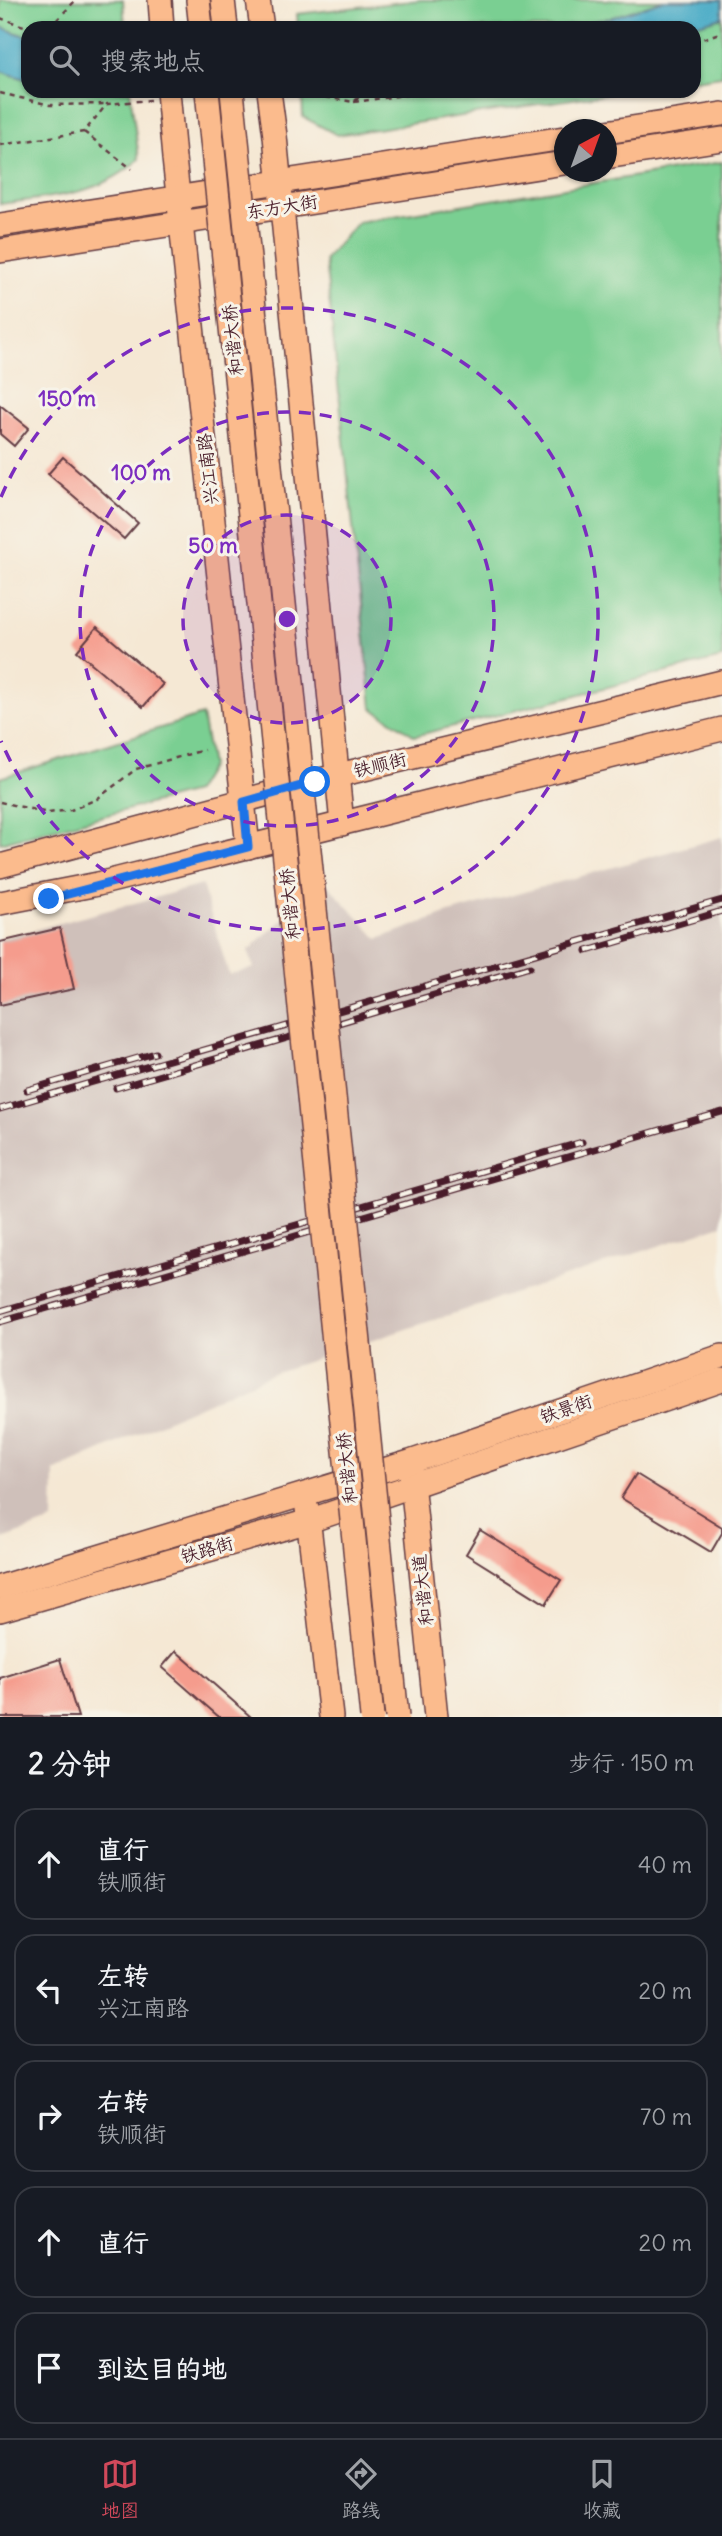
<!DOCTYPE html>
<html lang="zh">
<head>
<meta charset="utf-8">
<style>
  body { margin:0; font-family:Delius,"LXGW WenKai TC",sans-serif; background:#242831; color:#f1f3f6 }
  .compass { position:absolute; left:554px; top:119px; width:63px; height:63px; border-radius:50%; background:#171b24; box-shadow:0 2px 5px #0004; rotate:41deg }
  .stop { position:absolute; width:21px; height:21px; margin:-16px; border:5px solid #1a73e8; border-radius:50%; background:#fff }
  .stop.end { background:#1a73e8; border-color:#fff; box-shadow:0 2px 7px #0008 }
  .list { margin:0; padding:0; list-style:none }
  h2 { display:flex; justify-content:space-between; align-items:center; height:91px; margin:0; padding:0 28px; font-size:30px }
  h2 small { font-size:23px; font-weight:400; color:#9ea1a6 }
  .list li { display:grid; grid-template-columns:46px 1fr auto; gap:21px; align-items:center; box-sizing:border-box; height:112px; margin:0 14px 14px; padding:0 14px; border:2px solid #363941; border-radius:21px }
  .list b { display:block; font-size:26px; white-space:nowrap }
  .list p { margin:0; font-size:23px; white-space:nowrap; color:#9ea1a6 }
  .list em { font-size:23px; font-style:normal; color:#9ea1a6 }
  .icon { flex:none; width:38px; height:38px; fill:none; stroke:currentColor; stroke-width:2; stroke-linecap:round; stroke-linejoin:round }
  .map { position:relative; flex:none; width:722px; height:1717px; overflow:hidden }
  .search { position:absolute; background:#171b24; box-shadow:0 2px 5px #0004; left:21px; right:21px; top:21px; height:77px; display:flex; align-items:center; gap:18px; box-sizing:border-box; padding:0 24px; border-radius:21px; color:#9ea1a6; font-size:26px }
  .sheet { height:721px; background:#171b24 }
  nav { display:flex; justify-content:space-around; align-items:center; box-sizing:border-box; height:98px; border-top:2px solid #363941; background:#171b24; font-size:19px; color:#9ea1a6 }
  nav a { display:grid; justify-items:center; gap:4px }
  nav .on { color:#d1495b }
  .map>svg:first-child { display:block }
  .industrial { fill:#cfc0ba }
  .green { fill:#7acf92; stroke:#62775e; stroke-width:2 }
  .water { fill:#46aac6; stroke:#486478; stroke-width:2 }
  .building { fill:#f59c8d }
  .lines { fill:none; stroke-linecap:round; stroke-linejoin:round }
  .major-casing { stroke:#643d44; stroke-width:26 }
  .path { stroke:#643d44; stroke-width:2.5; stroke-dasharray:5 5; stroke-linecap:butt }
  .major { stroke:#fbbb8d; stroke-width:23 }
  .rail-casing { stroke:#4a1f2b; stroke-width:7 }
  .rail { stroke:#f7f3e8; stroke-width:4.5; stroke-dasharray:13; stroke-linecap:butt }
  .major-bridge-casing { stroke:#643d44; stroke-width:26; stroke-linecap:butt }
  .major-bridge { stroke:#fbbb8d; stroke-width:23 }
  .route { stroke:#1a73e8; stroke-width:9 }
  .ring { fill:none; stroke:#7b2cbf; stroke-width:3.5; stroke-dasharray:12 9 }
  .labels { text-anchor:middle; stroke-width:6; stroke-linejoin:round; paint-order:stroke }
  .street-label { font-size:18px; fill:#4a1f2b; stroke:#f7f3e8 }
  .centre { fill:#7b2cbf; stroke:#f7f3e8; stroke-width:3.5 }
  .ring-label { font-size:21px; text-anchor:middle; font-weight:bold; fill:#7b2cbf; stroke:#f7f3e8; stroke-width:6; stroke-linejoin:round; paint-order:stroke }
</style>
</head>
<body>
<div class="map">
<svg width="722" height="1717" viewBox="0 0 722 1717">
  <rect width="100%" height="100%" fill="#f7f3e8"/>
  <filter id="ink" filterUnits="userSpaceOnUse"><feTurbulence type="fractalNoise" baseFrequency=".0143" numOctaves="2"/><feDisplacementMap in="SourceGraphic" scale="14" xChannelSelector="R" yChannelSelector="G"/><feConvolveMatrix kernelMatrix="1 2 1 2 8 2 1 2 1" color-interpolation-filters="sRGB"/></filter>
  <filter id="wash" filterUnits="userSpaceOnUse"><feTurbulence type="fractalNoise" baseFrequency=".00686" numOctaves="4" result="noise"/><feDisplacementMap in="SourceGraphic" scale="28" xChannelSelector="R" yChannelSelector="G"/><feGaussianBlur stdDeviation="1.57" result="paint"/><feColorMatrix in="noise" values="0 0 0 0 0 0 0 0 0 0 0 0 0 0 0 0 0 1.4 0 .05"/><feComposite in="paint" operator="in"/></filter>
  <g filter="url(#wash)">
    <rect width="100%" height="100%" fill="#f5e8d4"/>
    <path class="industrial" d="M722 837V1225L273 1373 54 1471 53 1521 0 1540V939L202 885 229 975 254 968 248 951 324 881 378 939 449 913Z"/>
    <g class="green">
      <path d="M0 0H123L125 28H28V37L0 27Z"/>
      <path d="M421 0H664L610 18 557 28H298L297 14Z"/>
      <path d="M722 17V76L694 80V28H685Z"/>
      <path d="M0 71 28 80V91H130L139 159C99 197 52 196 0 204Z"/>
      <path d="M302 91H625L337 135 303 117Z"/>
      <path d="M722 162V658L415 736 372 708 325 259 358 222Z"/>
      <path d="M202 715 211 766 195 792 0 843V778Z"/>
    </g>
    <g class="water">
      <path d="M664 0H722V17L685 28H557L610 18Z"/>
      <path d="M0 27 28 37V80L0 71Z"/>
    </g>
    <g id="blocks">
      <g class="building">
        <path d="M0 405 29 428 14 446 0 434Z"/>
        <path d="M63 457 138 523 124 539 48 474Z"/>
        <path d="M97 627 163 684 143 707 77 651Z"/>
        <path d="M60 928 74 989 0 1005V942Z"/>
        <path d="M636 1474 722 1527V1533L711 1552 621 1498Z"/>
        <path d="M480 1530 561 1580 546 1604 466 1554Z"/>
        <path d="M176 1651 251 1717H219L162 1667Z"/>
        <path d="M60 1659 78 1717H0V1678Z"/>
      </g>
    </g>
  </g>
  <g filter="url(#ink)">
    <use href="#blocks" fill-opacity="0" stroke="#643d44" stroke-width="2"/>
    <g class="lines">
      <g class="major-casing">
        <g id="major">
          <path d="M160 0 162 28"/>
          <path d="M198 0 201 28"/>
          <path d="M223 0 226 28"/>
          <path d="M258 0 262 28"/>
          <path d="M606 132 722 114"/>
          <path d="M275 136 342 824"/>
          <path d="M606 157 722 139"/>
          <path d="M174 158 248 847"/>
          <path d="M0 225 564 138"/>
          <path d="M0 251 564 163"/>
          <path d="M0 866 339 775 722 682"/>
          <path d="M0 903 98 884 722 729"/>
          <path d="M411 1472 436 1717"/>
          <path d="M307 1508 331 1717"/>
          <path d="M0 1587 410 1462 722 1356"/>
          <path d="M0 1610 309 1521 722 1380"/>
        </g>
      </g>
      <g class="path">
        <path d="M0 18 24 26 53 24 76 0"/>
        <path d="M422 28 440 22"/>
        <path d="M694 42 722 32"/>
        <path d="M0 93 50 105 107 104"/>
        <path d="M286 95H313L354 102 365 91"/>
        <path d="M354 102 434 91"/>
        <path d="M84 132 132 169"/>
        <path d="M0 145 84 132 107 104 150 100"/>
        <path d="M0 802 48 813 71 810 97 799 136 769 204 750"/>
      </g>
      <use href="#major" class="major"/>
      <g class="rail-casing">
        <g id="rail">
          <path d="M587 951 722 911"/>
          <path d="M116 1088 530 967"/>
          <path d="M27 1090 155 1053"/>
          <path d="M0 1109 722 900"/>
          <path d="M0 1311 582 1142"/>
          <path d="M0 1322 722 1112"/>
        </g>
      </g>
      <use href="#rail" class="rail"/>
      <g class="major-bridge-casing">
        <g id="major-bridge">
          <path d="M168 91 174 158"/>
          <path d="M207 91 372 1717"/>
          <path d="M232 91 397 1717"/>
          <path d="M269 91 275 136"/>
        </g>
      </g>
      <use href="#major-bridge" class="major-bridge"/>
    </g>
  </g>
  <g class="lines" filter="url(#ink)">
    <path class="route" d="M49 899 248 847 244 802 315 782"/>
  </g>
  <circle cx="287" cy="619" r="104" fill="#7b2cbf" fill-opacity=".12"/>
  <g class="ring">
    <circle cx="287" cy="619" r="104"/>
    <circle cx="287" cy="619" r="207"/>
    <path d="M1 497A311 311 0 1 1 1 741"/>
  </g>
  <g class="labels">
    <g class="street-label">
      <text transform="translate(282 207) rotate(-9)" y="6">东方大街</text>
      <text transform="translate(233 340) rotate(-96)" y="6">和谐大桥</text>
      <text transform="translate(208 469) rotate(-96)" y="6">兴江南路</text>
      <text transform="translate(380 765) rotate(-14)" y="6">铁顺街</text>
      <text transform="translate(290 904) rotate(-96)" y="6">和谐大桥</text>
      <text transform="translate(566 1409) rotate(-19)" y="6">铁景街</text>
      <text transform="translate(347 1468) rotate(-96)" y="6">和谐大桥</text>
      <text transform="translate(207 1550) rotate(-16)" y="6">铁路街</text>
      <text transform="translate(423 1590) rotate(-96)" y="6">和谐大道</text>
    </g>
  </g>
  <circle cx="287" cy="619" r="10" class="centre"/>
  <g class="ring-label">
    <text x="67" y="406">150 m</text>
    <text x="141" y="480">100 m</text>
    <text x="213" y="553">50 m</text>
  </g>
</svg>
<svg class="compass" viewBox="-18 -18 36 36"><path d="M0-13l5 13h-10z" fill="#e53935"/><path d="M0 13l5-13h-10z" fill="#9ea1a6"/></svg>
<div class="stop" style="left:315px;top:782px"></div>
<div class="stop end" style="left:49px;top:899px"></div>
<div class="search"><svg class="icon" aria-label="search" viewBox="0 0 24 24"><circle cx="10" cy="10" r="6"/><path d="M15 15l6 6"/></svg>搜索地点</div>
</div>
<section class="sheet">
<h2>2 分钟<small>步行 · 150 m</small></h2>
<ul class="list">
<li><svg class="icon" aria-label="ahead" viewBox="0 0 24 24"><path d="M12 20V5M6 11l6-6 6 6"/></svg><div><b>直行</b><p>铁顺街</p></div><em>40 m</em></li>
<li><svg class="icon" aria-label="left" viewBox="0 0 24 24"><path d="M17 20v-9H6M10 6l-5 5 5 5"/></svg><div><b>左转</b><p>兴江南路</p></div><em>20 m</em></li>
<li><svg class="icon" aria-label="right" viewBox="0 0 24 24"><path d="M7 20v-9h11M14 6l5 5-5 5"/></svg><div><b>右转</b><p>铁顺街</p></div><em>70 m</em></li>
<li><svg class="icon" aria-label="ahead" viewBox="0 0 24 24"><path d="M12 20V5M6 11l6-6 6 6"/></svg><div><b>直行</b></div><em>20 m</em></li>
<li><svg class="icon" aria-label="arrive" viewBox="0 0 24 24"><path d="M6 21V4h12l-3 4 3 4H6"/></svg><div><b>到达目的地</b></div></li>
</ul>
</section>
<nav>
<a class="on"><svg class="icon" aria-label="map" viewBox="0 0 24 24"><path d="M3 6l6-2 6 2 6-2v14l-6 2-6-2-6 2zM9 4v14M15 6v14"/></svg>地图</a>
<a><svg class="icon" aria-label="directions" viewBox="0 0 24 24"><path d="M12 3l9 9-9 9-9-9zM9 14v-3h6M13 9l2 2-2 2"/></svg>路线</a>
<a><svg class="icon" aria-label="saved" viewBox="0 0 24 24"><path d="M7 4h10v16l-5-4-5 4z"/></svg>收藏</a>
</nav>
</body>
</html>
